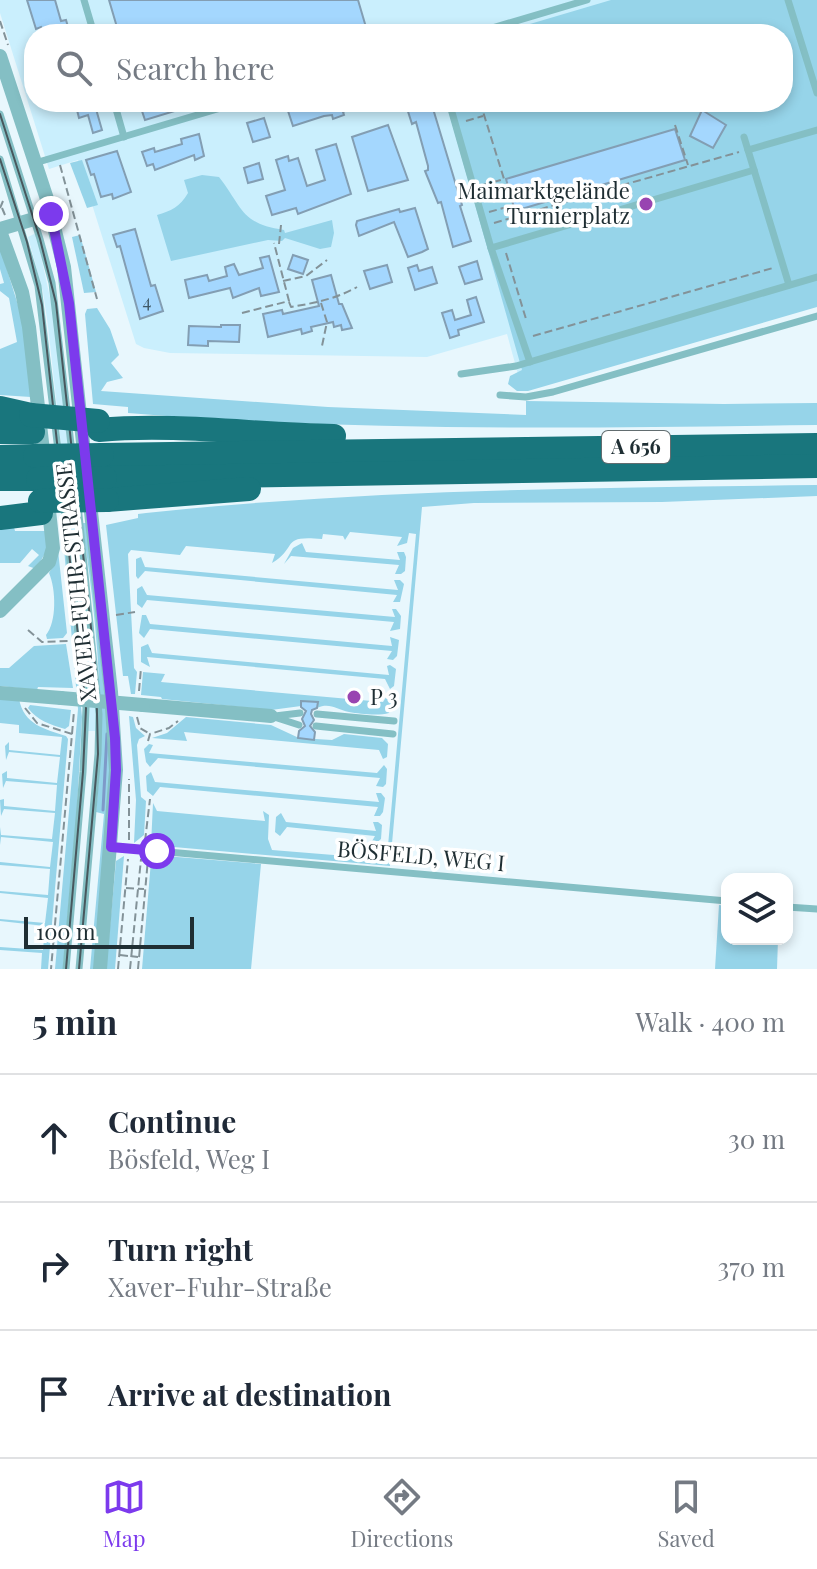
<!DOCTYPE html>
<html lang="en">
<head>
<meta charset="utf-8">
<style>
  body { margin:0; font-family:"Playfair Display",serif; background:#f2f2f3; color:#1f2937 }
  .controls { position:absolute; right:24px; bottom:24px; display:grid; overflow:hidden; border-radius:16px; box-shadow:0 4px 12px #0003 }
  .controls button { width:72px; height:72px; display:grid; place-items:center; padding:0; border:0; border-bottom:2px solid #e0e1e3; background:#fff; color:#1f2937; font:40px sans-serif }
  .scale { position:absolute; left:24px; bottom:20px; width:170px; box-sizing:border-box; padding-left:8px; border:4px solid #1f2e33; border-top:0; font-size:22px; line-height:28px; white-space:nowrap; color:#1f2e33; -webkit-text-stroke:6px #fff; paint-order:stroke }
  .stop { position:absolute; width:24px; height:24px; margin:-18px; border:6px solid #7c3aed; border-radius:50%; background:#fff }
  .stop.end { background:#7c3aed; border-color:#fff; box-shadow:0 2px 8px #0008 }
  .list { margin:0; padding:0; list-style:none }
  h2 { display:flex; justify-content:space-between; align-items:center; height:104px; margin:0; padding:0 32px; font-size:34px }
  h2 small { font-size:26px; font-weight:400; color:#747a83 }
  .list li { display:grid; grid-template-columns:52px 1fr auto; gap:24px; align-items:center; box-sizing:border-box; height:128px; padding:0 32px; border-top:2px solid #e0e1e3 }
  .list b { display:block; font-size:30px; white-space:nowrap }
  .list p { margin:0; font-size:26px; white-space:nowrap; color:#747a83 }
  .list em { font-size:26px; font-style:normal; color:#747a83 }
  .icon { flex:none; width:44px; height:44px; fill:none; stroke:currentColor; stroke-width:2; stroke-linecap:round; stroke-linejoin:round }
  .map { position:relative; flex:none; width:817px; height:969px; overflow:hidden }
  .search { position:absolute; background:#fff; box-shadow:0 4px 12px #0003; left:24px; right:24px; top:24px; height:88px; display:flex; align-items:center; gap:20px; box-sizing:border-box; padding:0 28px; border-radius:32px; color:#747a83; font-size:30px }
  .sheet { height:488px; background:#fff }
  nav { display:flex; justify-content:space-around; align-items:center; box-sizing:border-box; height:112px; border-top:2px solid #e0e1e3; background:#fff; font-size:22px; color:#747a83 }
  nav a { display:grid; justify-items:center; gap:4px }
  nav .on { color:#7c3aed }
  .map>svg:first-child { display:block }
  .built { fill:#caeffd; fill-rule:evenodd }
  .green { fill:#96d4e9 }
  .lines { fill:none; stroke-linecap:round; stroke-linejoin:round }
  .stream { stroke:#7e9ac9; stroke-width:3 }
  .building { fill:#a4d7fe; stroke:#839eb3; stroke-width:2 }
  .path { stroke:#839298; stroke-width:2; stroke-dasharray:8 4; stroke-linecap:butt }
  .lane { stroke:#84bfc4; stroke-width:7 }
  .street { stroke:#84bfc4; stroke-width:14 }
  .highway { stroke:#19767d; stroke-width:24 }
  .tram { stroke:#48575d; stroke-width:2 }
  .street-bridge { stroke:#84bfc4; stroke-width:14 }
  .highway-bridge { stroke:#19767d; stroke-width:24 }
  .route { stroke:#7c3aed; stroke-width:10 }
  .poi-dot { fill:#9844b1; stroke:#fff; stroke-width:3 }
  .labels { text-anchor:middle; stroke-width:7; stroke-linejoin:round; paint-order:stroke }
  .number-label { font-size:18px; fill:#405866 }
  .shield { fill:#fff; stroke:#626d70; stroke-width:2 }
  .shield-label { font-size:20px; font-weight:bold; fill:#1f2e33 }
  .poi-label { font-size:22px; fill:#1f2e33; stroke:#fff; text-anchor:end }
  .street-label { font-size:22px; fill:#1f2e33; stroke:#fff }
</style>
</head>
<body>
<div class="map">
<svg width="817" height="969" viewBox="0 0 817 969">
  <rect width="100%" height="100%" fill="#e8f7fd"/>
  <g class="built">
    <path d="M0 0H817V297L521 385 507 334 427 357 170 353 144 348 136 344 78 160 49 169 0 13ZM34 34H783V102H34Z"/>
    <path d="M36 233 54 316 78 535 71 536 48 326 43 292 28 237Z"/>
    <path d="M86 600 95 683 96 731H88L87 690 78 602Z"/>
  </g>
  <g class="green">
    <path d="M611 0H817V307L528 391H517L508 384 510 376 522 370 446 102H783V34H496Z"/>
    <path d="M82 160 98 205 87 208 70 163Z"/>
    <path d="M202 175 219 177C243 208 241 224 284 230L285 233 332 220 334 233 331 247 320 249 285 238 282 241 268 240 171 261 157 215C171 211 180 207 188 193L184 180Z"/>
    <path d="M80 235 96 292 84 293 72 237Z"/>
    <path d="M0 247 22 318 31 397 0 395V349L17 342 9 298 0 291V284L4 283 0 269Z"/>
    <path d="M97 308 110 329 119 355 111 363 123 378 107 382 101 391 328 407 526 415V401L724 404 817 403V425C587 428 358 432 128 413V407L93 404 85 314 87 309Z"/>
    <path d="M817 485V496L662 502 474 503 422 507 390 866 151 845 153 803 157 811 265 821 263 811 269 815 268 839 272 850 383 859 380 851 386 850 388 846 416 534 409 533 407 543 397 546 402 537 350 532 345 540 343 536 323 534 322 539C279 535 299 547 272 563L275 554 186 546 180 555 131 550 128 554 134 668 137 672 135 694H131L128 676H123L106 525 138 518V514L146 513C369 489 593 488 817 485Z"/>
    <path d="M82 523H86L110 745V785L95 969H90L104 814 96 812C106 716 97 619 82 523Z"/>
    <path d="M62 525H64L82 717 77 809 63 969H55L78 709Z"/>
    <path d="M14 527 15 531H46L47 550 36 569 28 566 39 555 32 549 20 563H0V528Z"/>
    <path d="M302 543 306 552 400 560 397 552H404L406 557 405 571 401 574H395L399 565 291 556 284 564 293 548Z"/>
    <path d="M58 550 67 633 63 638 47 639 46 635C57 622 56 589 49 573L56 561Z"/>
    <path d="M141 557 145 567 398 590 394 580H400L404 584 400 602H393L397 595 145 571 138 579 136 576V559Z"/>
    <path d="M142 586 147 595 395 617 392 609H396L401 616 400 629 390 631 394 622 147 600 142 608 137 604V589Z"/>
    <path d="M142 615H146L150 624 392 646 390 637 399 640 397 656 393 660 387 659 392 651 150 629 144 638 139 633Z"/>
    <path d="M66 644 73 688 38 687 37 690 0 686V668H9L34 646Z"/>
    <path d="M148 644 152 653 389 675 387 666 390 665 396 669 394 686 390 689 385 679 147 657 150 667 141 662V647Z"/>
    <path d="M143 672 165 674 161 682 383 702 388 694 392 698 389 713C379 716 360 714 349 712 337 710 330 702 317 708V702L302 701 301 706 271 710 162 699 161 697 141 695Z"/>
    <path d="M0 697 19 699C24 725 45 729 66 736L68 739 48 969H41L42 953 0 950V947L43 950 45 926 0 921V919L45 923 48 898 0 893V891L48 895 50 869 0 865V862L50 867 53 842 1 837 0 845V827L1 835 52 839 55 813 4 809 1 816 0 800 4 799V806L55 811 57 785 6 781 3 788 2 774 7 771V778L57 783 60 757 9 752 6 760 5 746 9 742V750L60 755 62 737 19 733V725L0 723Z"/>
    <path d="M30 705 71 710 69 726 65 729C49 724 38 721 28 708Z"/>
    <path d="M129 716 133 717 136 728 145 736 139 739 137 745 141 797 146 801 144 835 134 843 136 800Z"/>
    <path d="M186 717 271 725 299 738 332 740 344 734 382 738 388 744 387 757 383 759 379 750 184 732 187 741 152 738 167 733Z"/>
    <path d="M149 744 153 745 149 753 377 773 384 765 387 769 386 784 383 787 376 786 380 778 158 758 150 767 146 762 144 749Z"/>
    <path d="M151 772 155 782 379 802 376 793H381L385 798 383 812 380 816H374L378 807 160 787 153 796 147 791 146 776Z"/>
    <path d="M281 813 286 822 376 831 373 822H378L382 825 381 839 375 844 371 843 375 836 287 827 280 836 275 832 276 817Z"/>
    <path d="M124 856 115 969H106L116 861Z"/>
    <path d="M165 856 261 864 251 969H142L151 861Z"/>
    <path d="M719 905 727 906V939H778L777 969H715Z"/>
  </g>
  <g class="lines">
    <path class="stream" d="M103 810 107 734"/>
  </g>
  <g class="building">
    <path d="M27 0H55L61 21 66 20 70 34H43L41 27 36 29Z"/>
    <path d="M109 0H358L368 34H119Z"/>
    <path d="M75 102H94L102 130 93 133 88 115 79 118Z"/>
    <path d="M139 102H197L198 104 145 120Z"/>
    <path d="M306 102H343L345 111 343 112 344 115 333 119 332 115 324 116 293 126 287 108Z"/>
    <path d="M405 102H431L462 205 460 206 471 241 453 247 441 202 438 203 425 171 428 170V166L416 122 412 124Z"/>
    <path d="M702 110 726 125 713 148 690 136Z"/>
    <path d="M264 118 270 137 253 142 247 123Z"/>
    <path d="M388 125 408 180 368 191 352 137Z"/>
    <path d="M675 129 685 160 515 211 506 179Z"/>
    <path d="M199 134 204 156 195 160 194 155 155 170 153 164 147 166 142 152 154 148 155 152 182 144 181 139Z"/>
    <path d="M336 144 351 194 298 214 296 208 272 215 266 196 285 190 276 160 288 156 289 161 298 158 307 186 325 180 316 150Z"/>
    <path d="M117 151 131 192 113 199 112 194 101 197 94 174 91 175 86 160Z"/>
    <path d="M259 163 263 179 248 183 244 168Z"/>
    <path d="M415 208 428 249 422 252 408 257 394 222 359 236 356 225 357 221 399 209 400 212Z"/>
    <path d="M135 229 151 286 155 285 163 311 140 319 120 246 117 247 113 235Z"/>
    <path d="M293 255 308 260 303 274 288 269Z"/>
    <path d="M269 256 279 292 261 296 259 288 233 298 230 288 189 298 185 280 207 275 209 281 227 276 225 267 234 264 239 275 263 268 260 258Z"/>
    <path d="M477 261 482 279 465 284 459 267Z"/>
    <path d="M387 265 392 282 370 289 364 271Z"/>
    <path d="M417 265 419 271 432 267 437 283 415 290 408 268Z"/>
    <path d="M331 275 339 304H342L352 328 342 330 341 325 334 327 333 322 311 327 312 331 302 334 301 329 268 337 263 314 282 310 283 314 319 306 312 280Z"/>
    <path d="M476 297 484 322 458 330 459 335 450 338 442 313 452 310 455 320 471 315 467 300Z"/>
    <path d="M221 325H240L239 342 208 341V346L188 345 189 326 221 327Z"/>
    <path d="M301 701 318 702 317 708 312 710 311 714 314 720 310 726 315 732 314 740 298 738 299 731 305 726 302 719 306 711 301 707Z"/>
  </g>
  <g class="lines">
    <g class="path">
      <path d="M0 21 8 45"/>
      <path d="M480 102 504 179 483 185"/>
      <path d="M466 121 483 116"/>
      <path d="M675 125 688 165"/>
      <path d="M60 165 97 299"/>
      <path d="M627 198 623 185 739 152"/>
      <path d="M0 208 3 201"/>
      <path d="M2 208 5 215"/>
      <path d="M489 212 507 207"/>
      <path d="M494 223 622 185"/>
      <path d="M279 244 281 225"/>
      <path d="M506 253 526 319"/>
      <path d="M283 281 306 276 327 260"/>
      <path d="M289 302 291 307C314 303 336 299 357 287"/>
      <path d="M321 303 327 322 322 346"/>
      <path d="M242 313 289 301 274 243"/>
      <path d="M533 336 773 268"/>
      <path d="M116 615 135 612"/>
      <path d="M28 630 42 642 69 641"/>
      <path d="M139 691 141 668"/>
      <path d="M25 708 37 723 72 734 51 969"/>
      <path d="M137 717 140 728 150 734"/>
      <path d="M72 734 74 711"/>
      <path d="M148 741 150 734 169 728 178 721"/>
      <path d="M129 840V779"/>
      <path d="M145 841 150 799"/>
      <path d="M126 888 144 889"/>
      <path d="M120 955 138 957"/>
      <path d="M118 969 128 859"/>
      <path d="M130 969 141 859"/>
      <path d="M138 969 148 859"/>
    </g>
    <g class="lane">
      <path d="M84 0 94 34"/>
      <path d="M788 0 817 93"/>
      <path d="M472 34 587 0"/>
      <path d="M114 102 124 137"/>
      <path d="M449 102 491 248 530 362"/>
      <path d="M0 114 40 239 52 283 72 453"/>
      <path d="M744 137 789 285"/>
      <path d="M748 150 817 130"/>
      <path d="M0 159 38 286 58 450"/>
      <path d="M35 163 241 102"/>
      <path d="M491 248 754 170"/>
      <path d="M461 374 516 366 817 277"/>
      <path d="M500 395 526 397 553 392 817 316"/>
      <path d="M78 505 99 714 98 754 79 969"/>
      <path d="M64 506 86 708 83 772 66 969"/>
      <path d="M317 714 394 721"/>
      <path d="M271 716 299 725"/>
      <path d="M275 716 300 713"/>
      <path d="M316 726 393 734"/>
      <path d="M111 847 727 901"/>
      <path d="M787 907 817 909"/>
    </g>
    <g class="street">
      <path d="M0 56 47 199 64 267 85 461"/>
      <path d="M0 229 51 214"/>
      <path d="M0 231 22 292 29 327 44 460"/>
      <path d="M89 494 111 692 116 770 100 969"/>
      <path d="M0 611 49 562 53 548 48 501"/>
      <path d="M0 693 61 698"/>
      <path d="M143 705 271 716"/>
    </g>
    <g class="highway">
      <path d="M0 408 31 415"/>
      <path d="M99 430C177 423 256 435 334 436"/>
      <path d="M0 432H33"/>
      <path d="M102 455 817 445"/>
      <path d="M0 457 35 456"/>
      <path d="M105 478 817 466"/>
      <path d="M0 479H38"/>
      <path d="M107 500 249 489"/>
      <path d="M0 518 41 513"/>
    </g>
    <g class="tram">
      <path d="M0 114 40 239 56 303 96 674 98 754 79 969"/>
      <path d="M0 159 27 242 42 305 86 708 83 772 66 969"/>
    </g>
    <path class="street-bridge" d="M61 698 143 705"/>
    <g class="highway-bridge">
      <path d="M31 415 98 421"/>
      <path d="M35 456 102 455"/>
      <path d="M38 479 105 478"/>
      <path d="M40 501 107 500"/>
    </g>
  </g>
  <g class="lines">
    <path class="route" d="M51 214 69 303 115 738 116 770 111 847 157 851"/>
  </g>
  <g class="poi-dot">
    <circle cx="646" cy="204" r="8"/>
    <circle cx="354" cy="697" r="8"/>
  </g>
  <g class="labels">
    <g class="number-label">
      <text x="147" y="308">4</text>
    </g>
    <rect class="shield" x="602" y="431" width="68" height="32" rx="6"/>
    <g class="shield-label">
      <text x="636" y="454">A 656</text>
    </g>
    <g class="poi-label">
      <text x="630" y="199">Maimarktgelände<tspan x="630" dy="25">Turnierplatz</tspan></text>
      <text x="370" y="705" text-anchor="start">P 3</text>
    </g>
    <g class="street-label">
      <text transform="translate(76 582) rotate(-96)" y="8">XAVER-FUHR-STRASSE</text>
      <text transform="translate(421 856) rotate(5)" y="8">BÖSFELD, WEG I</text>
    </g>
  </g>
</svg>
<div class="controls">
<button><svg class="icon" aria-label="layers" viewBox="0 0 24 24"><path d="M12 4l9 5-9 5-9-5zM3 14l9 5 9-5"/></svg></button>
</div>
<div class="scale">100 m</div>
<div class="stop" style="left:157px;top:851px"></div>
<div class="stop end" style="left:51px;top:214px"></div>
<div class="search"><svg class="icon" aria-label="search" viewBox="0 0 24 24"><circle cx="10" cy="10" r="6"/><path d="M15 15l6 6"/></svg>Search here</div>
</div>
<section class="sheet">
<h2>5 min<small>Walk · 400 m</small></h2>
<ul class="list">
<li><svg class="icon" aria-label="ahead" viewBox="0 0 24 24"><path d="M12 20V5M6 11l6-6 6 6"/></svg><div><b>Continue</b><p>Bösfeld, Weg I</p></div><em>30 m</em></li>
<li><svg class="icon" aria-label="right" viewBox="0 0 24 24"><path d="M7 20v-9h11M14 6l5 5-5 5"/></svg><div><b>Turn right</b><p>Xaver-Fuhr-Straße</p></div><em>370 m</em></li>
<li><svg class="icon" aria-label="arrive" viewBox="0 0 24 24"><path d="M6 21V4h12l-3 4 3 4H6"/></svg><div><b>Arrive at destination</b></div></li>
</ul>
</section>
<nav>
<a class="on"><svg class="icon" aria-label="map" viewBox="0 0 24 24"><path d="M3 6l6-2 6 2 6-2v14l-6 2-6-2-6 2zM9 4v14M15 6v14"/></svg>Map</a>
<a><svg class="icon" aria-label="directions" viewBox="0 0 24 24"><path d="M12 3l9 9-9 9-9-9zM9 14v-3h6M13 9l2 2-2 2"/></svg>Directions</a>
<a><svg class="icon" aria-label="saved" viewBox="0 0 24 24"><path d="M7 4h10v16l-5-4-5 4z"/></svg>Saved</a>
</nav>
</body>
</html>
